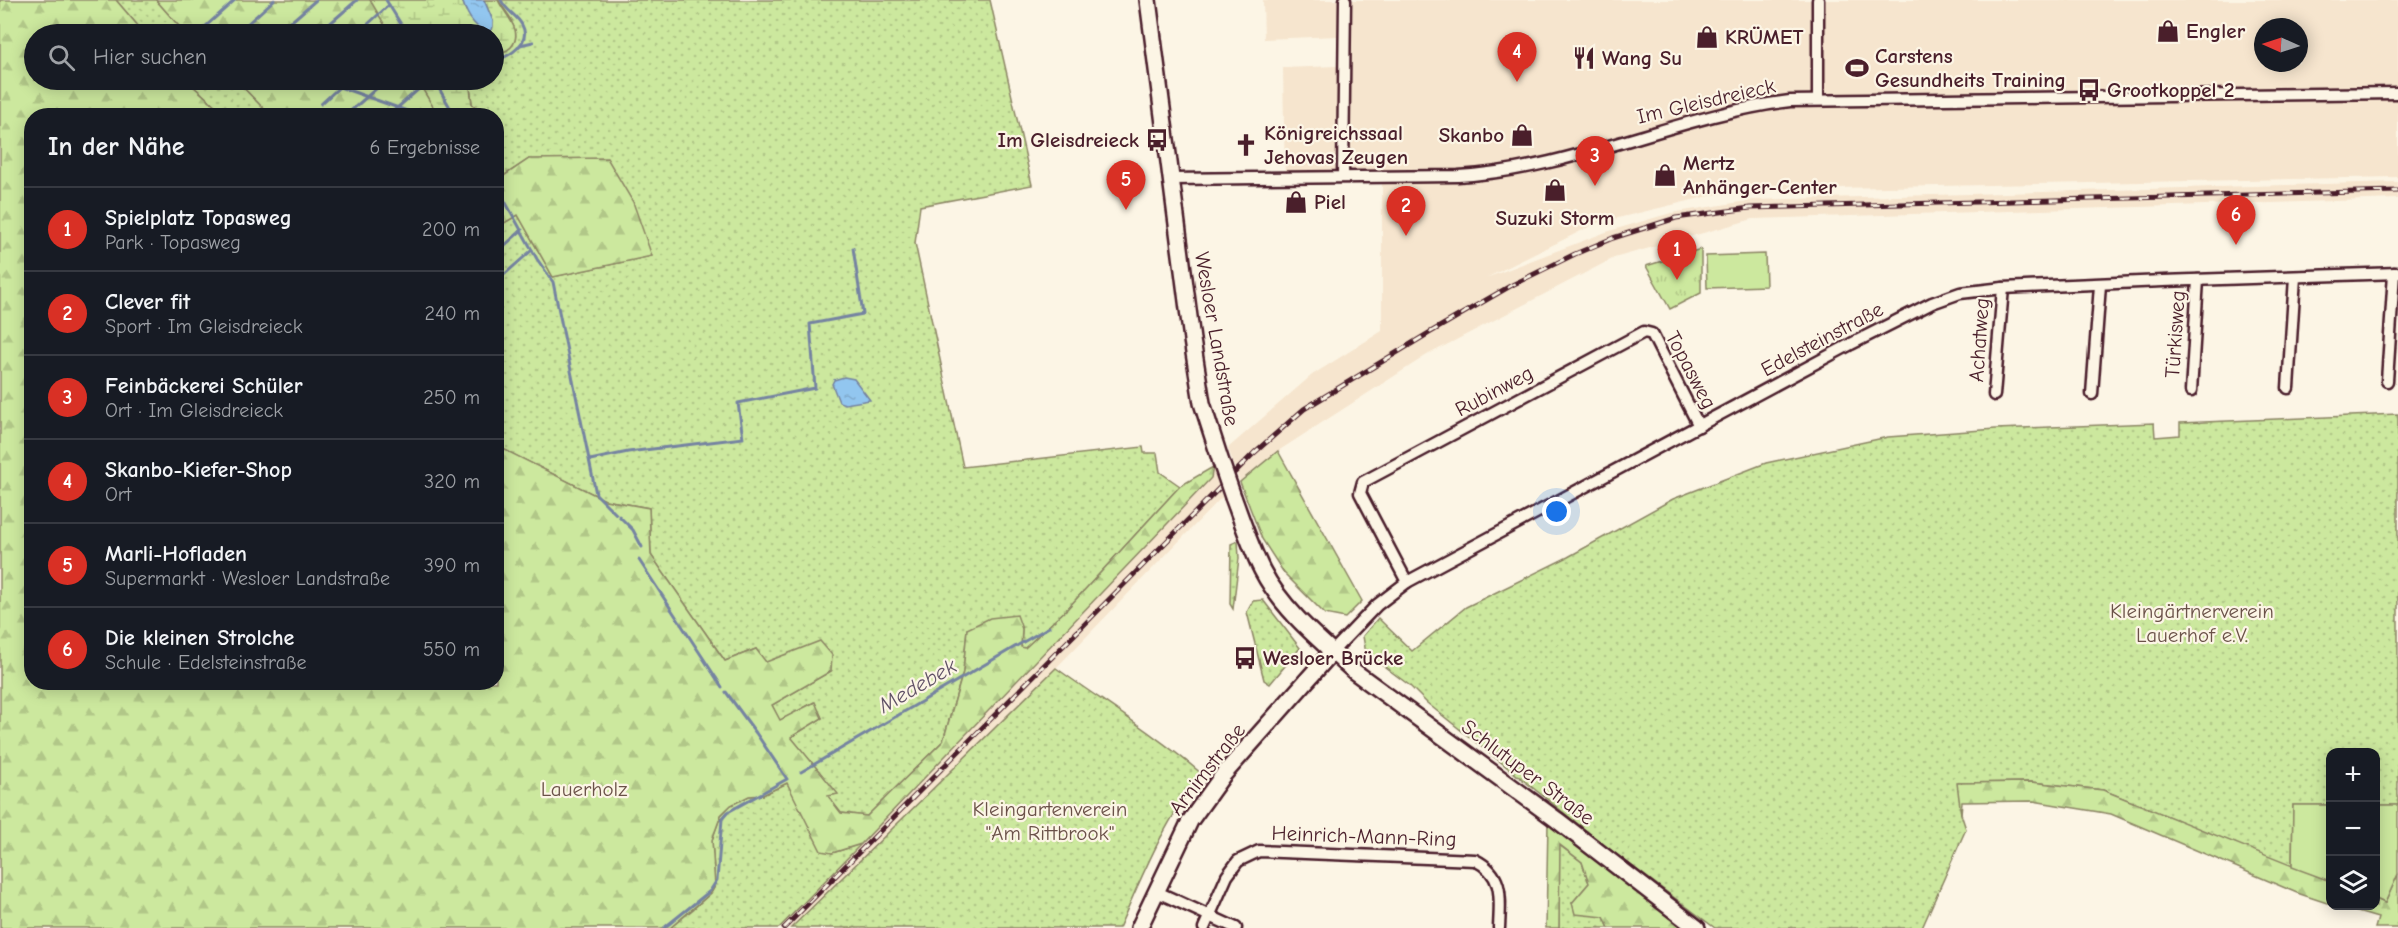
<!DOCTYPE html>
<html lang="de">
<head>
<meta charset="utf-8">
<style>
  body { margin:0; font-family:"Comic Neue",sans-serif; background:#242831; color:#f1f3f6 }
  .controls { position:absolute; right:18px; bottom:18px; display:grid; overflow:hidden; border-radius:12px; box-shadow:0 3px 15px #0003 }
  .controls button { width:54px; height:54px; display:grid; place-items:center; padding:0; border:0; border-bottom:2px solid #363941; background:#171b24; color:#f1f3f6; font:30px sans-serif }
  .compass { position:absolute; left:2254px; top:18px; width:54px; height:54px; border-radius:50%; background:#171b24; box-shadow:0 3px 15px #0003; rotate:273deg }
  .you { position:absolute; left:1557px; top:512px; width:21px; height:21px; margin:-15px; border:4px solid #fff; border-radius:50%; background:#1a73e8; box-shadow:0 0 0 9px #1a73e833 }
  .badge { display:grid; place-items:center; width:39px; height:39px; border-radius:50%; background:#d93025; color:#fff; font-size:20px; font-weight:700 }
  .pin { position:absolute; translate:-50% -50px; filter:drop-shadow(0 2px 3px #0008) }
  .pin::after { content:''; position:absolute; top:32px; width:21px; height:18px; background:inherit; clip-path:polygon(0 0,100% 0,50% 100%) }
  .list { margin:0; padding:0; list-style:none }
  h2 { display:flex; justify-content:space-between; align-items:center; height:78px; margin:0; padding:0 24px; font-size:26px }
  h2 small { font-size:20px; font-weight:400; color:#9ea1a6 }
  .list li { display:grid; grid-template-columns:39px 1fr auto; gap:18px; align-items:center; box-sizing:border-box; height:84px; padding:0 24px; border-top:2px solid #363941 }
  .list b { display:block; font-size:22px; white-space:nowrap }
  .list p { margin:0; font-size:20px; white-space:nowrap; color:#9ea1a6 }
  .list em { font-size:20px; font-style:normal; color:#9ea1a6 }
  .icon { flex:none; width:33px; height:33px; fill:none; stroke:currentColor; stroke-width:2; stroke-linecap:round; stroke-linejoin:round }
  .map { position:relative; flex:none; width:2398px; height:928px; overflow:hidden }
  .search { position:absolute; background:#171b24; box-shadow:0 3px 15px #0003; left:24px; top:24px; width:480px; height:66px; display:flex; align-items:center; gap:15px; box-sizing:border-box; padding:0 21px; border-radius:33px; color:#9ea1a6; font-size:22px }
  .panel { position:absolute; background:#171b24; box-shadow:0 3px 15px #0003; left:24px; top:108px; width:480px; height:582px; border-radius:24px }
  .map>svg:first-child { display:block }
  .built { fill:#f6e5ce; fill-rule:evenodd }
  .grass { fill:url(#grass-dots); stroke:#8b8464; stroke-width:1.5 }
  .forest { fill:url(#forest-firs); stroke:#8b8464; stroke-width:1.5 }
  .wetland { fill:url(#wetland-marsh); stroke:#8b8464; stroke-width:1.5 }
  .park { fill:url(#park-tufts); stroke:#8b8464; stroke-width:1.5 }
  .pitch { fill:#cce89e; stroke:#8b8464; stroke-width:1.5 }
  .water { fill:url(#water-ripples); stroke:#7583a1; stroke-width:1.5 }
  .lines { fill:none; stroke-linecap:round; stroke-linejoin:round }
  .stream { stroke:#7583a1; stroke-width:3 }
  .minor-casing { stroke:#4a1f2b; stroke-width:15 }
  .secondary-casing { stroke:#4a1f2b; stroke-width:20 }
  .minor { stroke:#fcf5e5; stroke-width:10 }
  .secondary { stroke:#fcf5e5; stroke-width:15 }
  .rail-casing { stroke:#4a1f2b; stroke-width:5 }
  .rail { stroke:#fcf5e5; stroke-width:3; stroke-dasharray:9; stroke-linecap:butt }
  .secondary-bridge-casing { stroke:#4a1f2b; stroke-width:20; stroke-linecap:butt }
  .secondary-bridge { stroke:#fcf5e5; stroke-width:15 }
  .labels { text-anchor:middle; stroke-width:4.5; stroke-linejoin:round; paint-order:stroke }
  .poi-label { font-size:21px; font-weight:bold; fill:#4a1f2b; stroke:#fcf5e5; text-anchor:start }
  .street-label { font-size:21px; fill:#4a1f2b; stroke:#fcf5e5 }
  .park-label { font-size:21px; fill:#6a5148; stroke:#fcf5e5 }
  .water-label { font-size:22px; font-style:italic; fill:#605166; stroke:#fcf5e5 }
</style>
</head>
<body>
<div class="map">
<svg width="2398" height="928" viewBox="0 0 2398 928">
  <defs>
    <pattern id="grass-dots" width="8" height="8" patternUnits="userSpaceOnUse" patternTransform="scale(1.5)"><rect width="8" height="8" fill="#cce89e"/><path d="M2 2h.1M6 6h.1" fill="none" stroke="#b1c788" stroke-width="1.8" stroke-linecap="round"/></pattern>
    <pattern id="forest-firs" width="22" height="20" patternUnits="userSpaceOnUse" patternTransform="scale(1.5)"><rect width="22" height="20" fill="#cce89e"/><path d="M5 1l3.5 6h-7zM16 11l3.5 6h-7z" fill="#b1c788"/></pattern>
    <pattern id="wetland-marsh" width="20" height="14" patternUnits="userSpaceOnUse" patternTransform="scale(1.5)"><rect width="20" height="14" fill="#cce89e"/><path d="M1 5h8M5 5V1M11 12h8M15 12V8" fill="none" stroke="#b1c788"/></pattern>
    <pattern id="park-tufts" width="24" height="20" patternUnits="userSpaceOnUse" patternTransform="scale(1.5)"><rect width="24" height="20" fill="#cce89e"/><path d="M3 7l-1-3M5 7V3M7 7l1-3M15 17l-1-3M17 17v-4M19 17l1-3" fill="none" stroke="#b1c788"/></pattern>
    <pattern id="water-ripples" width="26" height="14" patternUnits="userSpaceOnUse" patternTransform="scale(1.5)"><rect width="26" height="14" fill="#92c6ef"/><path d="M2 4q2-2 4 0t4 0M15 11q2-2 4 0t4 0" fill="none" stroke="#7faacd"/></pattern>
  </defs>
  <rect width="100%" height="100%" fill="#fcf5e5"/>
  <filter id="ink" filterUnits="userSpaceOnUse"><feTurbulence type="fractalNoise" baseFrequency=".0167" numOctaves="2"/><feDisplacementMap in="SourceGraphic" scale="12" xChannelSelector="R" yChannelSelector="G"/><feConvolveMatrix kernelMatrix="1 2 1 2 8 2 1 2 1" color-interpolation-filters="sRGB"/></filter>
  <g filter="url(#ink)">
    <g class="built">
      <path d="M1263 0H2398V177L1734 190 1597 223 1486 278 1606 232 1671 213 1753 200 2398 182V199L1753 219 1614 258 1427 355 1278 451 1240 482 1228 448 1312 375 1382 331V184H1285L1283 68 1337 66 1338 36 1264 39ZM2263 27H2299V63H2263Z"/>
      <path d="M1213 467 1222 497 1056 668 791 928H779L1211 478Z"/>
    </g>
    <g class="grass">
      <path d="M116 0H156L186 34H145Z"/>
      <path d="M498 0H990L1032 185 920 206 915 243 963 467 1143 447 1144 453H1157L1160 472 1180 486 1068 608 1025 648H1021L1022 629H967L963 672 943 741 867 816 841 813 827 796 837 794 791 737 822 718 814 702 780 721 772 705 831 671 765 663 756 649 725 661 651 555 649 508 605 500 497 446V227L518 215 553 277 651 256 529 159 497 180 496 116 485 115 472 104 469 80H494V52L498 53 512 20Z"/>
      <path d="M186 80H236L270 115H226Z"/>
      <path d="M2398 414V805H2376V752H2330V805H2293L2292 867 2103 790 2031 782 1958 783 1961 814 1966 829 1922 928H1715L1608 848 1427 703 1409 685 1369 655 1365 648 1363 636 1378 618 1412 651 1466 607 1568 557 1673 499 1766 463 1888 437 1996 429 2154 423 2155 437 2180 435V423Z"/>
      <path d="M1238 541 1239 558 1233 609 1230 604 1231 544Z"/>
      <path d="M1263 600 1300 648 1270 684 1264 680 1247 612 1253 601Z"/>
      <path d="M1056 668C1105 703 1156 735 1202 774 1163 823 1144 872 1119 928H791Z"/>
      <path d="M787 783 832 853 861 844 779 928H670L691 911 711 893 715 886 712 840 721 815 731 805 749 796 763 795Z"/>
      <path d="M1559 845 1582 862 1589 883 1572 903 1604 917 1609 928H1559Z"/>
    </g>
    <g class="forest">
      <path d="M0 0H116L145 34H34V80H186L226 115 32 116V682H496L497 446 605 500 649 508 651 555 725 661 756 649 766 662 820 641 832 655 831 671 772 705 780 720 815 702 822 718 791 737 838 794 828 796 841 813 867 816 943 741 963 672 967 629 990 618 1017 615 1022 629 1021 647 1025 648 1068 608 1180 486 1213 467 1211 478 861 844 832 853 821 851 787 783 763 795 749 796 731 805 721 815 712 840 715 886 711 893 670 928H0Z"/>
      <path d="M156 0H462L466 11 493 21 484 0H498C504 14 525 31 511 47 506 52 500 53 494 52V34H186Z"/>
      <path d="M236 80H469L472 104 485 115H270Z"/>
      <path d="M607 158 633 202 652 256 553 277 518 215 497 227V178L498 180 529 159Z"/>
      <path d="M1278 451 1362 601 1345 618 1325 614 1284 573 1262 539 1240 482Z"/>
      <path d="M2031 782 2103 790 2330 881V904L2297 893 2111 814 2033 801 1962 802 1961 814 1957 783Z"/>
      <path d="M1548 822 1685 928H1609L1604 917 1575 914 1572 903 1589 883 1582 862 1560 845 1559 928H1546Z"/>
      <path d="M2398 874V928H2375L2378 918 2337 906H2376V899L2385 903Z"/>
    </g>
    <g class="wetland">
      <path d="M370 0H462L466 11 493 21 484 0H498C504 14 525 31 511 47 506 52 500 53 494 52V34H390Z"/>
      <path d="M417 80H469L472 104 485 115H438Z"/>
    </g>
    <path class="park" d="M1701 249V293L1670 309 1646 266Z"/>
    <g class="pitch">
      <path d="M1765 254 1766 286 1707 288 1706 256Z"/>
      <path d="M2293 805H2330V881L2292 867Z"/>
      <path d="M2376 805H2398V874L2385 903 2376 899Z"/>
    </g>
    <g class="water">
      <path d="M462 0H484L493 21V27L489 32C474 30 466 12 462 0Z"/>
      <path d="M844 377 854 379 870 400 845 404 839 402 832 384 834 380Z"/>
    </g>
    <g class="lines">
      <g class="stream">
        <path d="M386 0 407 34"/>
        <path d="M186 34H191"/>
        <path d="M197 34 235 0"/>
        <path d="M236 34 274 0"/>
        <path d="M277 34 316 0"/>
        <path d="M318 34 357 0"/>
        <path d="M357 34 389 5"/>
        <path d="M393 34 401 26"/>
        <path d="M520 45 533 42"/>
        <path d="M494 60C508 58 532 43 522 25 517 15 506 11 501 0"/>
        <path d="M320 80 421 116"/>
        <path d="M434 80 455 116"/>
        <path d="M300 86 307 80"/>
        <path d="M321 104 347 80"/>
        <path d="M345 116 386 80"/>
        <path d="M388 116 429 80"/>
        <path d="M496 185 537 259 553 282 596 494 616 514"/>
        <path d="M496 253 522 230"/>
        <path d="M496 282 532 250"/>
        <path d="M590 460 628 452 743 438 738 403 815 388 810 324 863 314 853 248"/>
        <path d="M619 516 633 530 642 547"/>
        <path d="M639 560 722 687"/>
        <path d="M801 772 1049 627"/>
        <path d="M664 928 710 891 717 880 722 819 728 812 787 779 756 733 726 692"/>
      </g>
      <g class="minor-casing">
        <g id="minor">
          <path d="M1818 0V100"/>
          <path d="M1343 176 1345 0"/>
          <path d="M1171 179 1458 176C1572 170 1677 115 1790 101L2398 93"/>
          <path d="M2387 381 2394 273"/>
          <path d="M2288 388 2295 277"/>
          <path d="M2191 391 2198 280"/>
          <path d="M2092 394 2100 285"/>
          <path d="M1994 395 2003 288"/>
          <path d="M1407 582 1360 493 1363 482 1644 332 1652 334 1699 426"/>
          <path d="M1332 652 1377 605 1407 582 1851 344 1932 303 1960 293 2003 288 2163 281 2398 273"/>
          <path d="M1155 891 1236 928"/>
          <path d="M1204 928 1227 876 1238 861 1259 851 1475 860C1505 875 1500 899 1499 928"/>
        </g>
      </g>
      <g class="secondary-casing">
        <g id="secondary">
          <path d="M1148 0 1192 340 1202 403 1221 462"/>
          <path d="M1233 497C1242 521 1250 546 1262 570 1283 611 1322 642 1355 672L1557 820 1697 928"/>
          <path d="M1139 928 1190 821 1223 775 1332 652"/>
        </g>
      </g>
      <use href="#minor" class="minor"/>
      <use href="#secondary" class="secondary"/>
      <g class="rail-casing">
        <path id="rail" d="M784 928 1254 453 1304 409 1429 333 1512 285 1575 254 1613 238 1676 218 1750 208 2398 191"/>
      </g>
      <use href="#rail" class="rail"/>
      <g class="secondary-bridge-casing">
        <path id="secondary-bridge" d="M1221 462 1233 497"/>
      </g>
      <use href="#secondary-bridge" class="secondary-bridge"/>
    </g>
  </g>
  <defs>
    <g id="shop-bare" transform="scale(1.8)"><path d="M-5-2.5h2.3a2.7 3.5 0 0 1 5.4 0H5L5.5 6h-11ZM-1.5-2.5h3a1.5 2.3 0 0 0-3 0Z" fill="#4a1f2b" stroke="#fcf5e5" stroke-width="2.5" paint-order="stroke"/></g>
    <g id="restaurant-bare" transform="scale(1.8)"><path d="M-5-6h1v4h1v-4h1v4h1v-4h1v5L-1.5 .5V6h-2V.5L-5-1ZM5-6V6H3V1.5H1.5Q1.5-4 5-6Z" fill="#4a1f2b" stroke="#fcf5e5" stroke-width="2.5" paint-order="stroke"/></g>
    <g id="stadium-bare" transform="scale(1.8)"><path d="M0-5a6.5 5 0 1 0 0 10a6.5 5 0 1 0 0-10ZM-3.5-1.8h7v3.6h-7Z" fill="#4a1f2b" stroke="#fcf5e5" stroke-width="2.5" paint-order="stroke"/></g>
    <g id="bus-bare" transform="scale(1.8)"><path d="M-5-6H5V4H4V6H2V4H-2V6H-4V4H-5ZM-3.5-4V0h7V-4ZM-3.5 1.2v1.5H-2V1.2ZM2 1.2v1.5H3.5V1.2Z" fill="#4a1f2b" stroke="#fcf5e5" stroke-width="2.5" paint-order="stroke"/></g>
    <g id="church-bare" transform="scale(1.8)"><path d="M-1.2-6h2.4v3.5h3.3v2.4h-3.3V6h-2.4V-.1h-3.3v-2.4h3.3Z" fill="#4a1f2b" stroke="#fcf5e5" stroke-width="2.5" paint-order="stroke"/></g>
  </defs>
  <g fill-rule="evenodd">
    <use href="#shop-bare" x="2168" y="31"/>
    <use href="#shop-bare" x="1707" y="37"/>
    <use href="#restaurant-bare" x="1584" y="58"/>
    <use href="#stadium-bare" x="1857" y="68"/>
    <use href="#bus-bare" x="2089" y="90"/>
    <use href="#shop-bare" x="1522" y="135"/>
    <use href="#bus-bare" x="1157" y="140"/>
    <use href="#church-bare" x="1246" y="145"/>
    <use href="#shop-bare" x="1665" y="175"/>
    <use href="#shop-bare" x="1555" y="190"/>
    <use href="#shop-bare" x="1296" y="202"/>
    <use href="#bus-bare" x="1245" y="658"/>
  </g>
  <g class="labels">
    <g class="poi-label">
      <text x="2186" y="38">Engler</text>
      <text x="1725" y="44">KRÜMET</text>
      <text x="1875" y="63">Carstens<tspan x="1875" dy="24">Gesundheits Training</tspan></text>
      <text x="1602" y="65">Wang Su</text>
      <text x="2107" y="97">Grootkoppel 2</text>
      <text x="1264" y="140">Königreichssaal<tspan x="1264" dy="24">Jehovas Zeugen</tspan></text>
      <text x="1504" y="142" text-anchor="end">Skanbo</text>
      <text x="1139" y="147" text-anchor="end">Im Gleisdreieck</text>
      <text x="1683" y="170">Mertz<tspan x="1683" dy="24">Anhänger-Center</tspan></text>
      <text x="1314" y="209">Piel</text>
      <text x="1555" y="225" text-anchor="middle">Suzuki Storm</text>
      <text x="1263" y="665">Wesloer Brücke</text>
    </g>
    <g class="street-label">
      <text transform="translate(1706 101) rotate(-13)" y="7">Im Gleisdreieck</text>
      <text transform="translate(2175 334) rotate(-86)" y="7">Türkisweg</text>
      <text transform="translate(1217 339) rotate(80)" y="7">Wesloer Landstraße</text>
      <text transform="translate(1822 339) rotate(-28)" y="7">Edelsteinstraße</text>
      <text transform="translate(1979 340) rotate(-86)" y="7">Achatweg</text>
      <text transform="translate(1691 370) rotate(62)" y="7">Topasweg</text>
      <text transform="translate(1494 391) rotate(-28)" y="7">Rubinweg</text>
      <text transform="translate(1207 769) rotate(-52)" y="7">Arnimstraße</text>
      <text transform="translate(1528 772) rotate(37)" y="7">Schlutuper Straße</text>
      <text transform="translate(1364 836) rotate(2)" y="7">Heinrich-Mann-Ring</text>
    </g>
    <g class="park-label">
      <text x="2192" y="618">Kleingärtnerverein<tspan x="2192" dy="24">Lauerhof e.V.</tspan></text>
      <text x="584" y="796">Lauerholz</text>
      <text x="1050" y="816">Kleingartenverein<tspan x="1050" dy="24">"Am Rittbrook"</tspan></text>
    </g>
    <g class="water-label">
      <text transform="translate(917 685) rotate(-30)" y="8">Medebek</text>
    </g>
  </g>
</svg>
<div class="controls">
<button>+</button>
<button>−</button>
<button><svg class="icon" aria-label="layers" viewBox="0 0 24 24"><path d="M12 4l9 5-9 5-9-5zM3 14l9 5 9-5"/></svg></button>
</div>
<svg class="compass" viewBox="-18 -18 36 36"><path d="M0-13l5 13h-10z" fill="#e53935"/><path d="M0 13l5-13h-10z" fill="#9ea1a6"/></svg>
<div class="you"></div>
<div class="pin badge" style="left:1677px;top:280px">1</div>
<div class="pin badge" style="left:1406px;top:236px">2</div>
<div class="pin badge" style="left:1595px;top:186px">3</div>
<div class="pin badge" style="left:1517px;top:82px">4</div>
<div class="pin badge" style="left:1126px;top:210px">5</div>
<div class="pin badge" style="left:2236px;top:245px">6</div>
<div class="search"><svg class="icon" aria-label="search" viewBox="0 0 24 24"><circle cx="10" cy="10" r="6"/><path d="M15 15l6 6"/></svg>Hier suchen</div>
<section class="panel">
<h2>In der Nähe<small>6 Ergebnisse</small></h2>
<ul class="list">
<li><span class="badge">1</span><div><b>Spielplatz Topasweg</b><p>Park · Topasweg</p></div><em>200 m</em></li>
<li><span class="badge">2</span><div><b>Clever fit</b><p>Sport · Im Gleisdreieck</p></div><em>240 m</em></li>
<li><span class="badge">3</span><div><b>Feinbäckerei Schüler</b><p>Ort · Im Gleisdreieck</p></div><em>250 m</em></li>
<li><span class="badge">4</span><div><b>Skanbo-Kiefer-Shop</b><p>Ort</p></div><em>320 m</em></li>
<li><span class="badge">5</span><div><b>Marli-Hofladen</b><p>Supermarkt · Wesloer Landstraße</p></div><em>390 m</em></li>
<li><span class="badge">6</span><div><b>Die kleinen Strolche</b><p>Schule · Edelsteinstraße</p></div><em>550 m</em></li>
</ul>
</section>
</div>
</body>
</html>
